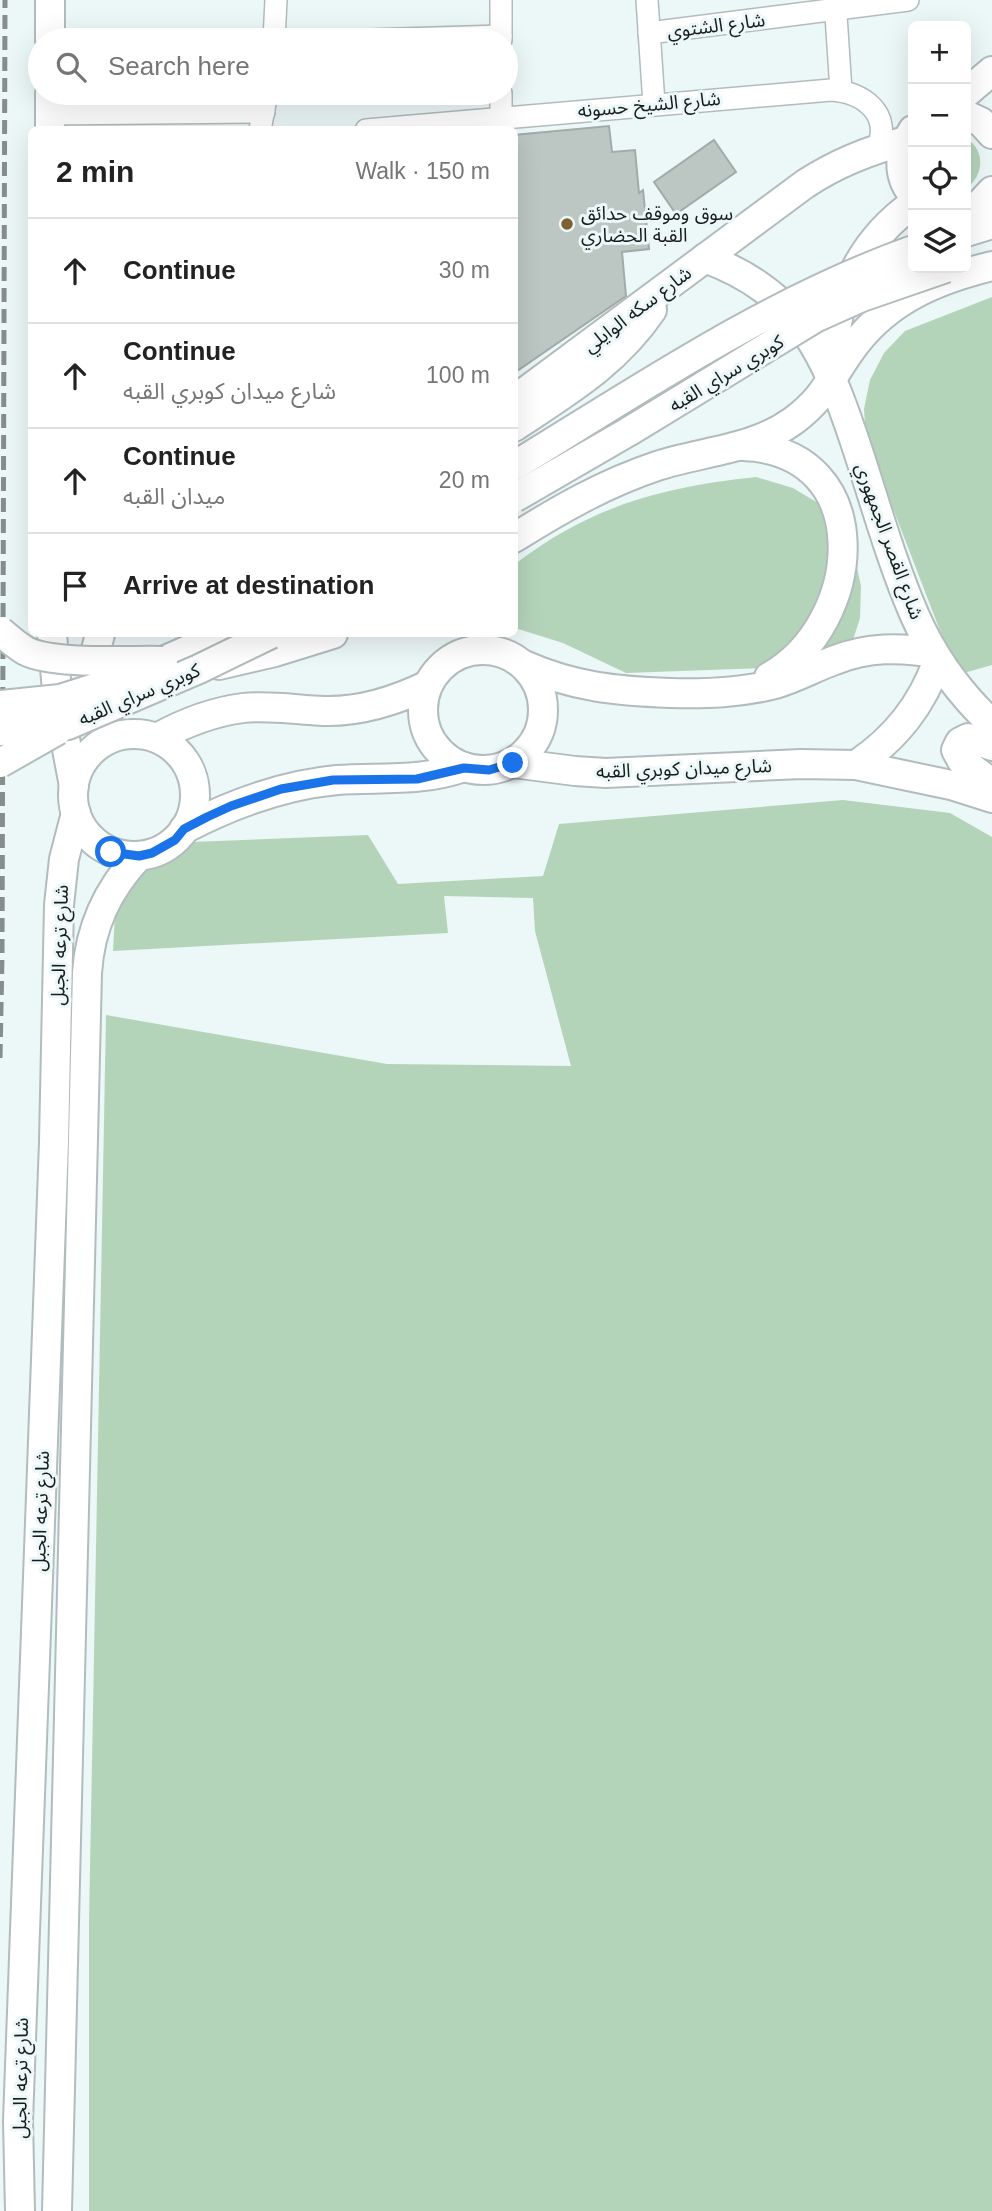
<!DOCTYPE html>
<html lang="en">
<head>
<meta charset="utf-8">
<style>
  body { margin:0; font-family:Arial,"Noto Sans Arabic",sans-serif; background:#f2f2f2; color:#222 }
  .controls { position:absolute; right:21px; top:21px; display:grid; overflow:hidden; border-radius:10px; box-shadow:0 7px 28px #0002 }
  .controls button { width:63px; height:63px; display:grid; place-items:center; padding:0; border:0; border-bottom:2px solid #e0e0e0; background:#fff; color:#222; font:35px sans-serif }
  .stop { position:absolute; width:21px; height:21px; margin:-16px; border:5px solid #1a73e8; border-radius:50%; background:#fff }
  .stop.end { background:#1a73e8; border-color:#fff; box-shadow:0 2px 7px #0008 }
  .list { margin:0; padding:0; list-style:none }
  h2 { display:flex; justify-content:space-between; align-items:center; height:91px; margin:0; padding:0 28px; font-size:30px }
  h2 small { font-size:23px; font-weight:400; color:#767676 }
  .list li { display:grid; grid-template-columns:46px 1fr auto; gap:21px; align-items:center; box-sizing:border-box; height:105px; padding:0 28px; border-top:2px solid #e0e0e0 }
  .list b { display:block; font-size:26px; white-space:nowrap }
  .list p { margin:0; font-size:23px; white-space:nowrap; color:#767676 }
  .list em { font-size:23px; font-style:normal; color:#767676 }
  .icon { flex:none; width:38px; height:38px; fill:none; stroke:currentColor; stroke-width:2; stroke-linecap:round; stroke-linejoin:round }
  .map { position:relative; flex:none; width:992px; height:2211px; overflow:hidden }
  .search { position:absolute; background:#fff; box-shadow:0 7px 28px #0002; left:28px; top:28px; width:490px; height:77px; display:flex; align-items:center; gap:18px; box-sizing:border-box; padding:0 24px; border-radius:38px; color:#767676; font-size:26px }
  .panel { position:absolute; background:#fff; box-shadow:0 7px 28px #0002; left:28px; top:126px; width:490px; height:511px; border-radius:10px }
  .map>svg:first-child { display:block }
  .green { fill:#b4d4ba }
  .building { fill:#bcc6c3; stroke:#a1aba8; stroke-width:2 }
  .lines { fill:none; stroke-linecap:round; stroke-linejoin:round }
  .minor-casing { stroke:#b2bcbd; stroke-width:24 }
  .secondary-casing { stroke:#b2bcbd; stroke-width:32 }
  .minor { stroke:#fff; stroke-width:21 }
  .secondary { stroke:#fff; stroke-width:28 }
  .rail { stroke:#858d8d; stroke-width:5; stroke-dasharray:14 7; stroke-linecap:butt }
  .secondary-bridge-casing { stroke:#b2bcbd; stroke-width:32; stroke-linecap:butt }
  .secondary-bridge { stroke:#fff; stroke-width:28 }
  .route { stroke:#1a73e8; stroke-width:9 }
  .poi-dot { fill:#7d6133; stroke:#ecf7f7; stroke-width:2.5 }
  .labels { text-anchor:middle; stroke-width:6; stroke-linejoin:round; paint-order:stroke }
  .street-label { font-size:19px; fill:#181c1c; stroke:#ecf7f7 }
  .poi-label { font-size:19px; fill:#181c1c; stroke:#ecf7f7; text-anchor:start }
</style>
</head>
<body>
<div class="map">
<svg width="992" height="2211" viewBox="0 0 992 2211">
  <rect width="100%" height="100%" fill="#ecf7f7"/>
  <g class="green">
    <path d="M966 138C986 151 984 175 966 189Z"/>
    <path d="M992 297V665L957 675 866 438 864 409 870 380 884 353 905 331Z"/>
    <path d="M756 477 793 488 818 503 854 554 861 586 860 618 852 643 817 666 626 673 563 643 515 628V564C591 506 662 487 756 477Z"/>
    <path d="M843 800 950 813 992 837V2211H89V1922L106 1015 387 1064 571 1066 535 931 533 898 444 896 448 933 113 951 117 879 166 843 368 835 398 884 543 876 559 824Z"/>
  </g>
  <g class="building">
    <path d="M609 126 612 152 635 150 639 193 643 190 649 249 622 252 626 296 514 373V135Z"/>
    <path d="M714 140 736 172 676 214 654 182Z"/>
  </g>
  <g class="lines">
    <g class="minor-casing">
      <g id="minor">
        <path d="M647 0 654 104"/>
        <path d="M835 0 841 91"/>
        <path d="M649 33 908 0"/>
        <path d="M274 40 276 0"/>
        <path d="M367 40 501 36"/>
        <path d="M501 40V0"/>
        <path d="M50 114 264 112"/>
        <path d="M501 116V93"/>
        <path d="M260 130 267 93"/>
        <path d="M366 130 831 90C863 92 893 114 877 149"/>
      </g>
    </g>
    <g class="secondary-casing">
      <g id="secondary">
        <path d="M50 0V40"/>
        <path d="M50 93V130"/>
        <path d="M966 93 992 71"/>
        <path d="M966 115 981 122 992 134"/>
        <path d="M913 130C899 151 896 174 913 195"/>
        <path d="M966 211 979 205 992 191"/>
        <path d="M966 232 992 224"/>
        <path d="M705 258C800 293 826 355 856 445 875 502 891 561 915 616 933 657 959 693 992 724"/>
        <path d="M833 377C831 307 855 245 913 204"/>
        <path d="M514 400 805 184C837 163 869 150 906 141"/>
        <path d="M514 427C568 391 615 364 652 310"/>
        <path d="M743 446C878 451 865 623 769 677"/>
        <path d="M514 538C560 509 606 483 657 466 703 451 753 450 793 421 826 397 833 373 856 343 891 298 939 279 992 266"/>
        <path d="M52 634 58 702 74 786"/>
        <circle cx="483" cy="710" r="60"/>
        <path d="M163 661 225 634"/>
        <path d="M219 665 275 652 333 634"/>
        <path d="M524 665C574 687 616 691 670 693 706 694 740 693 775 684 796 678 815 667 835 660 868 647 900 647 934 653"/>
        <path d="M100 685 94 658 100 634"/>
        <circle cx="134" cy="795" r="61"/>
        <path d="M157 738C184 723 212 712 243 708 270 705 297 710 324 711 361 712 395 701 428 685"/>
        <path d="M992 746 968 738 960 742 956 750 962 761 992 783"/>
        <path d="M513 763 575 771 606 773 801 764 856 765 951 785 992 798"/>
        <path d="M856 765C896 738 922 705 938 660"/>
        <path d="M184 829C232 804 282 785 337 780 380 777 422 782 464 767"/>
        <path d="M20 2211 18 2121 54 1142 59 905 64 859 76 813"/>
        <path d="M57 2211 87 973C90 927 107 890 139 856"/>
      </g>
    </g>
    <use href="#minor" class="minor"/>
    <use href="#secondary" class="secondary"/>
    <path class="rail" d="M0 1058 2 956 5 0"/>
    <g class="secondary-bridge-casing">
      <g id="secondary-bridge">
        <path d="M514 466C643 387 770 301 913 250"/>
        <path d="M514 498 628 432 815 318 862 297 946 268"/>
        <path d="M0 631C8 638 17 646 26 651 54 665 130 660 163 661"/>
        <path d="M0 705 60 699 104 685 151 665"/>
        <path d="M0 731 68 725 199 669 271 634"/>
        <path d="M0 763 58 730"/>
      </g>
    </g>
    <use href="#secondary-bridge" class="secondary-bridge"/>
  </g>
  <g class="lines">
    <path class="route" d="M111 852 139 856 152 853 175 840 184 829 207 817 231 806 281 789 333 780 417 779 464 768 489 770 513 763"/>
  </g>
  <circle class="poi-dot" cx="567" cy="224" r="7"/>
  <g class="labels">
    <g class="street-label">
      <text transform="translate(716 25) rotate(-7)" y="7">شارع الشتوي</text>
      <text transform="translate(649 104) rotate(-5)" y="7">شارع الشيخ حسونه</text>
      <text transform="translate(637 309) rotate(-37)" y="7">شارع سكه الوايلي</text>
      <text transform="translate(726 373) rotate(-31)" y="7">كوبري سراي القبه</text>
      <text transform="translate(890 541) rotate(70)" y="7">شارع القصر الجمهوري</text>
      <text transform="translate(139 694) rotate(-23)" y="7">كوبري سراي القبه</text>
      <text transform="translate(684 768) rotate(-2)" y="7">شارع ميدان كوبري القبه</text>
      <text transform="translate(59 945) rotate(-88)" y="7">شارع ترعه الجبل</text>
      <text transform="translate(40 1511) rotate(-88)" y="7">شارع ترعه الجبل</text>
      <text transform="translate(20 2078) rotate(-89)" y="7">شارع ترعه الجبل</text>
    </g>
    <g class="poi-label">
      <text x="581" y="220">سوق وموقف حدائق<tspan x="581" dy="22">القبة الحضاري</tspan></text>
    </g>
  </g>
</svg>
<div class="controls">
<button>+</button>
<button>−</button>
<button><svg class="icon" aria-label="locate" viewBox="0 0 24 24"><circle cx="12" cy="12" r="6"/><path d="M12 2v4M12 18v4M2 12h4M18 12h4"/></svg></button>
<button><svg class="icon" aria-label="layers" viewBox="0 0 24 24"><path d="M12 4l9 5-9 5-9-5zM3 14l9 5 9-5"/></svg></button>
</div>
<div class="stop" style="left:111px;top:852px"></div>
<div class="stop end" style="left:513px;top:763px"></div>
<div class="search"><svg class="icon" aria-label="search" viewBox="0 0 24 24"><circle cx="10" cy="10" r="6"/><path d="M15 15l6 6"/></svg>Search here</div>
<section class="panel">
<h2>2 min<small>Walk · 150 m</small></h2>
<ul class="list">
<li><svg class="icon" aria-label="ahead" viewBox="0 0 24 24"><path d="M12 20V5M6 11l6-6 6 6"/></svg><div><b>Continue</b></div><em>30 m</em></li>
<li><svg class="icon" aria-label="ahead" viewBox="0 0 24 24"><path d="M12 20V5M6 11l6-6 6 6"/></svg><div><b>Continue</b><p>شارع ميدان كوبري القبه</p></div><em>100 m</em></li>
<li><svg class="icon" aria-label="ahead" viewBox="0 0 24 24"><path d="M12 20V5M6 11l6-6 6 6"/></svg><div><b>Continue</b><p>ميدان القبه</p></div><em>20 m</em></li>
<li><svg class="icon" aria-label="arrive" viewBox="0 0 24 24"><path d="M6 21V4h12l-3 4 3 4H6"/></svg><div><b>Arrive at destination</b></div></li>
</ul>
</section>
</div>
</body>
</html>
